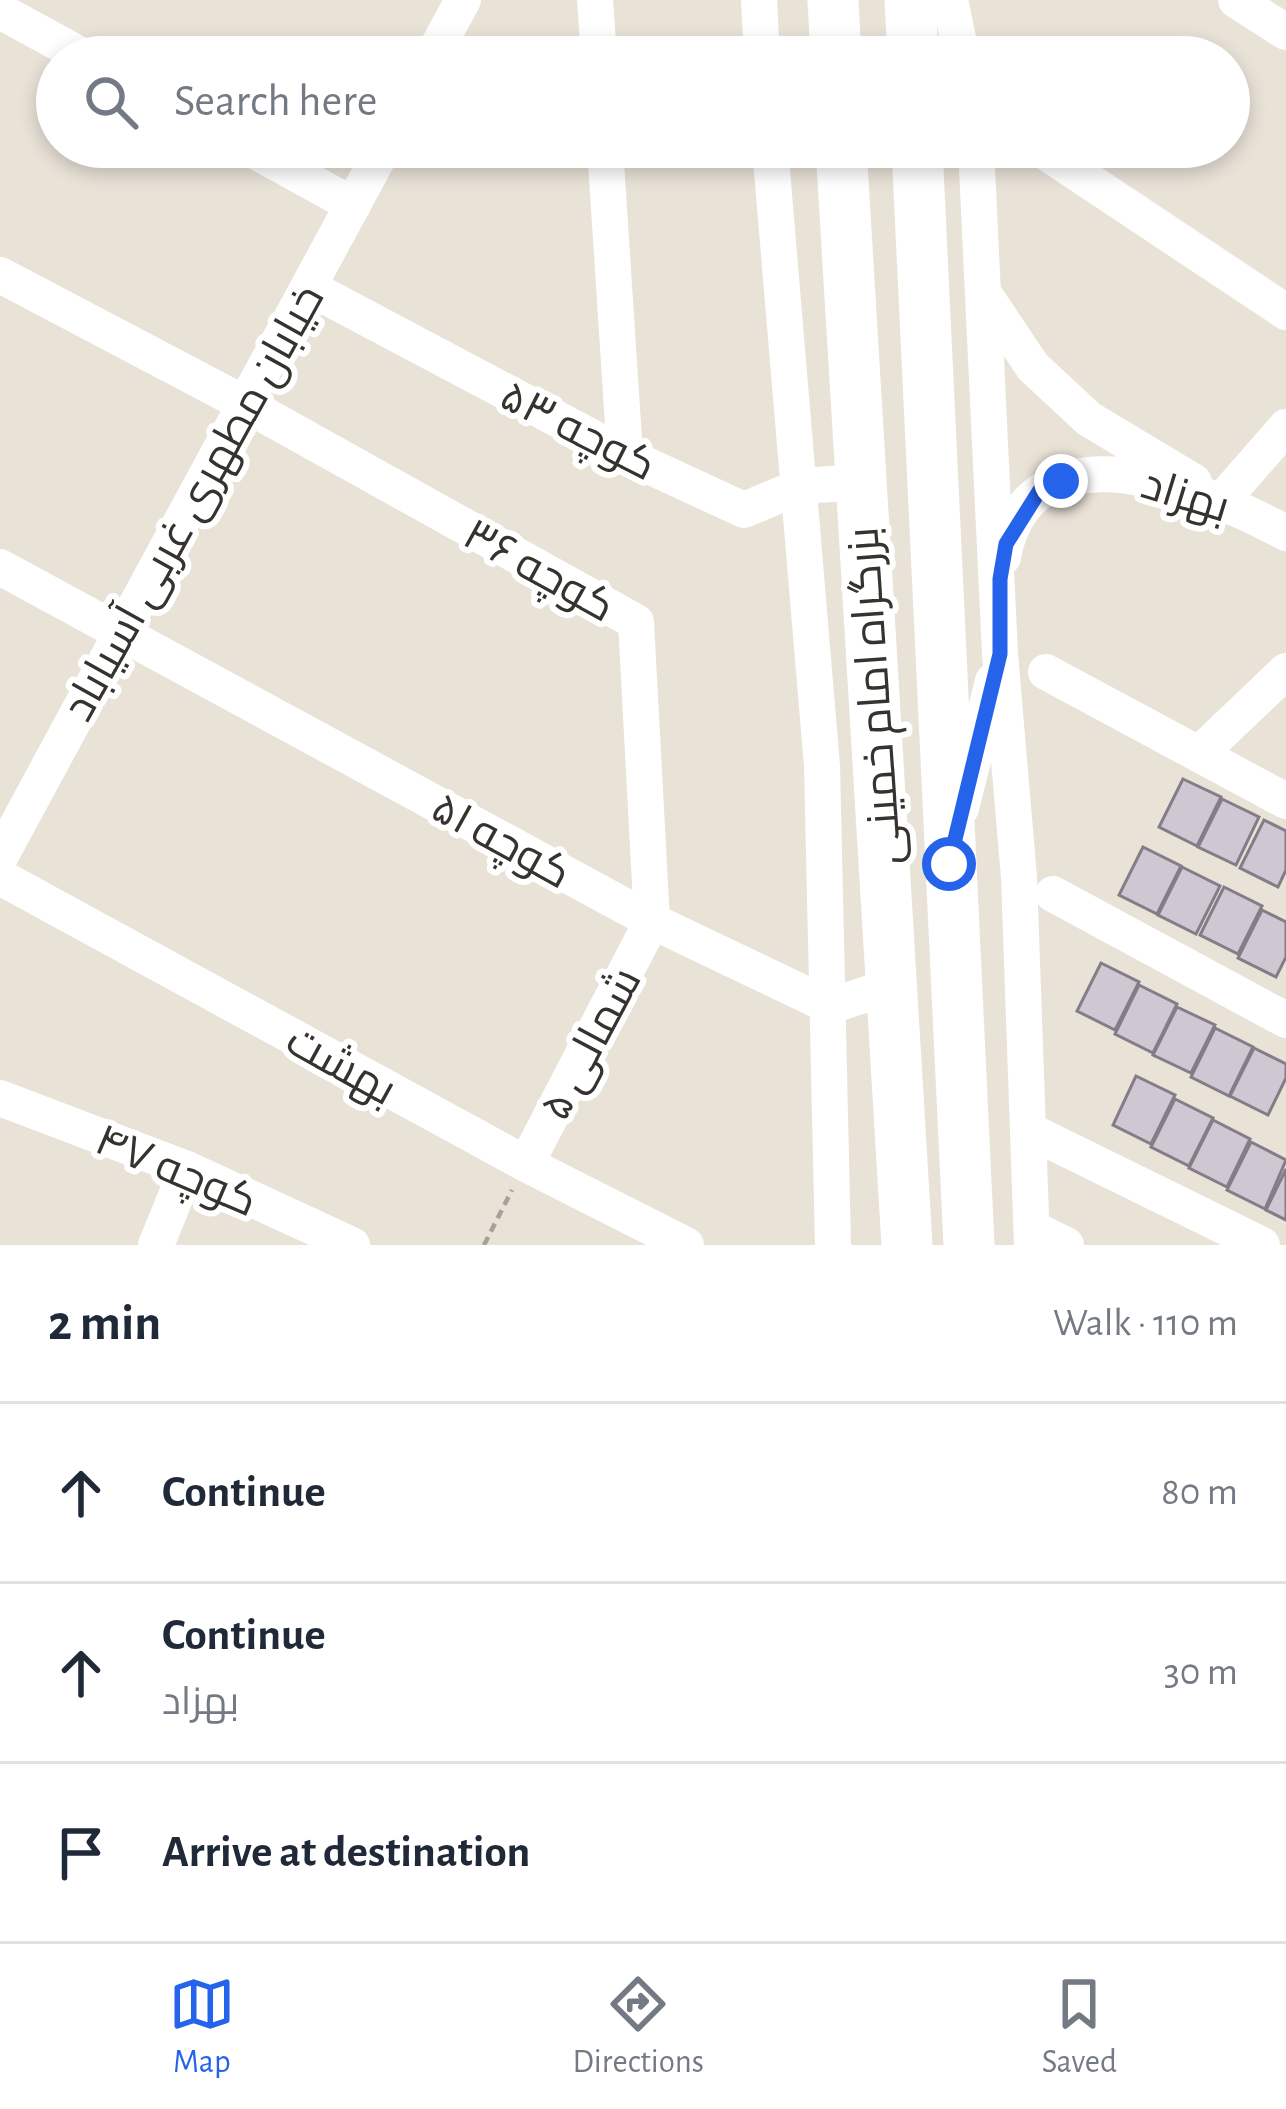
<!DOCTYPE html>
<html lang="en">
<head>
<meta charset="utf-8">
<style>
  body { margin:0; font-family:"Alegreya Sans",Cairo,sans-serif; background:#f6f6f7; color:#1f2937 }
  .stop { position:absolute; width:36px; height:36px; margin:-27px; border:9px solid #2563eb; border-radius:50%; background:#fff }
  .stop.end { background:#2563eb; border-color:#fff; box-shadow:0 3px 12px #0008 }
  .list { margin:0; padding:0; list-style:none }
  h2 { display:flex; justify-content:space-between; align-items:center; height:156px; margin:0; padding:0 48px; font-size:51px }
  h2 small { font-size:39px; font-weight:400; color:#747a83 }
  .list li { display:grid; grid-template-columns:78px 1fr auto; gap:36px; align-items:center; box-sizing:border-box; height:180px; padding:0 48px; border-top:3px solid #e0e1e3 }
  .list b { display:block; font-size:45px; white-space:nowrap }
  .list p { margin:0; font-size:39px; white-space:nowrap; color:#747a83 }
  .list em { font-size:39px; font-style:normal; color:#747a83 }
  .icon { flex:none; width:66px; height:66px; fill:none; stroke:currentColor; stroke-width:2; stroke-linecap:round; stroke-linejoin:round }
  .map { position:relative; flex:none; width:1286px; height:1245px; overflow:hidden }
  .search { position:absolute; background:#fff; box-shadow:0 6px 18px #0003; left:36px; right:36px; top:36px; height:132px; display:flex; align-items:center; gap:30px; box-sizing:border-box; padding:0 42px; border-radius:66px; color:#747a83; font-size:45px }
  .sheet { height:696px; background:#fff }
  nav { display:flex; justify-content:space-around; align-items:center; box-sizing:border-box; height:168px; border-top:3px solid #e0e1e3; background:#fff; font-size:33px; color:#747a83 }
  nav a { display:grid; justify-items:center; gap:6px }
  nav .on { color:#2563eb }
  .map>svg:first-child { display:block }
  .building { fill:#cfc8d3; stroke:#847d87; stroke-width:3 }
  .lines { fill:none; stroke-linecap:round; stroke-linejoin:round }
  .path { stroke:#a7a299; stroke-width:4.5; stroke-dasharray:9 6; stroke-linecap:butt }
  .minor { stroke:#fff; stroke-width:36 }
  .highway { stroke:#fff; stroke-width:51 }
  .route { stroke:#2563eb; stroke-width:15 }
  .labels { text-anchor:middle; stroke-width:12; stroke-linejoin:round; paint-order:stroke }
  .street-label { font-size:45px; fill:#35332e; stroke:#fff }
</style>
</head>
<body>
<div class="map">
<svg width="1286" height="1245" viewBox="0 0 1286 1245">
  <rect width="100%" height="100%" fill="#e9e2d7"/>
  <g class="building">
    <path d="M1183 779 1221 797 1197 846 1159 827Z"/>
    <path d="M1222 799 1259 817 1236 865 1198 847Z"/>
    <path d="M1264 820 1286 831V870L1278 887 1240 868Z"/>
    <path d="M1143 847 1181 866 1157 914 1119 895Z"/>
    <path d="M1182 867 1220 886 1196 934 1158 915Z"/>
    <path d="M1224 887 1262 906 1238 954 1200 935Z"/>
    <path d="M1262 910 1286 922V957L1276 977 1238 958Z"/>
    <path d="M1101 963 1139 982 1115 1030 1077 1011Z"/>
    <path d="M1139 985 1177 1004 1153 1053 1115 1034Z"/>
    <path d="M1177 1007 1215 1025 1191 1073 1153 1055Z"/>
    <path d="M1215 1028 1253 1047 1229 1096 1191 1077Z"/>
    <path d="M1254 1048 1286 1064V1078L1268 1115 1230 1096Z"/>
    <path d="M1136 1076 1175 1095 1151 1144 1113 1125Z"/>
    <path d="M1175 1099 1213 1118 1189 1166 1151 1147Z"/>
    <path d="M1213 1120 1250 1139 1227 1187 1189 1168Z"/>
    <path d="M1251 1142 1286 1160 1265 1209 1227 1190Z"/>
    <path d="M1286 1169V1220L1266 1210Z"/>
  </g>
  <g class="lines">
    <g class="path">
      <path d="M629 52 731 44"/>
      <path d="M484 1245 512 1190"/>
    </g>
    <g class="minor">
      <path d="M595 0 599 57"/>
      <path d="M759 0 762 57"/>
      <path d="M950 0 962 57"/>
      <path d="M1236 0 1286 32"/>
      <path d="M0 11 84 57"/>
      <path d="M432 57 463 0"/>
      <path d="M248 147 353 205"/>
      <path d="M605 147 625 455"/>
      <path d="M770 147 822 766 833 1245"/>
      <path d="M976 147 1000 654 1019 877 1032 1245"/>
      <path d="M1038 147 1286 312"/>
      <path d="M0 275 245 404 636 622 652 921 526 1164"/>
      <path d="M310 288 625 455 744 510 801 486 860 482"/>
      <path d="M984 294 1033 367 1089 419 1194 482"/>
      <path d="M1223 499 1286 427"/>
      <path d="M1003 557C1029 415 1207 490 1286 533"/>
      <path d="M0 567 652 921 830 1006 891 986"/>
      <path d="M1046 672 1286 801"/>
      <path d="M1199 754 1286 671"/>
      <path d="M961 808 993 681"/>
      <path d="M0 857 384 147"/>
      <path d="M0 877 526 1164 686 1245"/>
      <path d="M1053 894 1286 1020"/>
      <path d="M0 1098 187 1169 352 1245"/>
      <path d="M1030 1131 1262 1245"/>
      <path d="M1033 1229 1066 1245"/>
      <path d="M156 1245 187 1169"/>
    </g>
    <g class="highway">
      <path d="M833 0 836 57"/>
      <path d="M910 0 913 57"/>
      <path d="M841 147 907 1245"/>
      <path d="M917 147 969 1245"/>
    </g>
  </g>
  <g class="lines">
    <path class="route" d="M949 864 1000 654V579L1006 544 1040 490 1061 481"/>
  </g>
  <g class="labels">
    <g class="street-label">
      <text transform="translate(579 429) rotate(27)" y="16">کوچه ۵۳</text>
      <text transform="translate(1186 494) rotate(17)" y="16">بهزاد</text>
      <text transform="translate(192 502) rotate(-61)" y="16">خیابان مطهری غربی آسیاباد</text>
      <text transform="translate(540 569) rotate(29)" y="16">کوچه ۳۶</text>
      <text transform="translate(873 696) rotate(-94)" y="16">بزرگراه امام خمینی</text>
      <text transform="translate(502 839) rotate(29)" y="16">کوچه ۵۱</text>
      <text transform="translate(589 1043) rotate(-62)" y="16">۵ شمالی</text>
      <text transform="translate(342 1064) rotate(29)" y="16">بهشت</text>
      <text transform="translate(177 1169) rotate(23)" y="16">کوچه ۴۷</text>
    </g>
  </g>
</svg>
<div class="stop" style="left:949px;top:864px"></div>
<div class="stop end" style="left:1061px;top:481px"></div>
<div class="search"><svg class="icon" aria-label="search" viewBox="0 0 24 24"><circle cx="10" cy="10" r="6"/><path d="M15 15l6 6"/></svg>Search here</div>
</div>
<section class="sheet">
<h2>2 min<small>Walk · 110 m</small></h2>
<ul class="list">
<li><svg class="icon" aria-label="ahead" viewBox="0 0 24 24"><path d="M12 20V5M6 11l6-6 6 6"/></svg><div><b>Continue</b></div><em>80 m</em></li>
<li><svg class="icon" aria-label="ahead" viewBox="0 0 24 24"><path d="M12 20V5M6 11l6-6 6 6"/></svg><div><b>Continue</b><p>بهزاد</p></div><em>30 m</em></li>
<li><svg class="icon" aria-label="arrive" viewBox="0 0 24 24"><path d="M6 21V4h12l-3 4 3 4H6"/></svg><div><b>Arrive at destination</b></div></li>
</ul>
</section>
<nav>
<a class="on"><svg class="icon" aria-label="map" viewBox="0 0 24 24"><path d="M3 6l6-2 6 2 6-2v14l-6 2-6-2-6 2zM9 4v14M15 6v14"/></svg>Map</a>
<a><svg class="icon" aria-label="directions" viewBox="0 0 24 24"><path d="M12 3l9 9-9 9-9-9zM9 14v-3h6M13 9l2 2-2 2"/></svg>Directions</a>
<a><svg class="icon" aria-label="saved" viewBox="0 0 24 24"><path d="M7 4h10v16l-5-4-5 4z"/></svg>Saved</a>
</nav>
</body>
</html>
